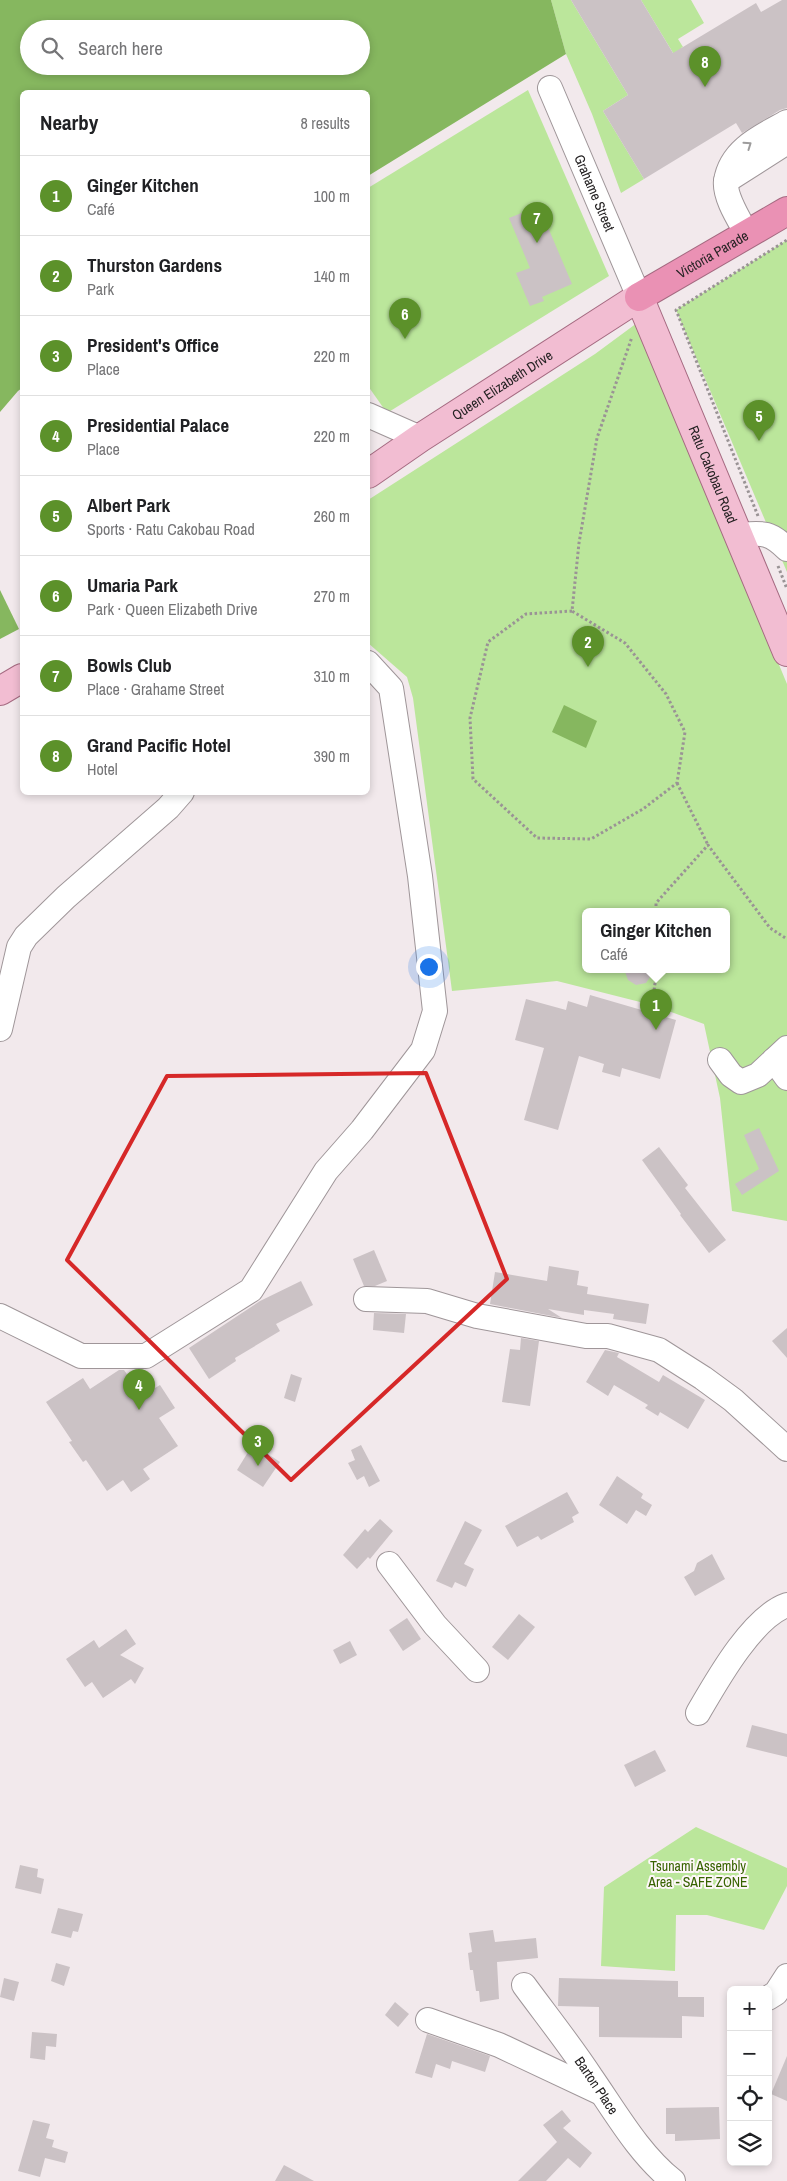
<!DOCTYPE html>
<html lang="en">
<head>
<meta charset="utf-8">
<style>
  body { margin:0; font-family:"Archivo Narrow",sans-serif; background:#f6f6f6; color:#202124 }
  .controls { position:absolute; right:15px; bottom:15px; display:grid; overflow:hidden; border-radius:8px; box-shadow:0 2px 8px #0003 }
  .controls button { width:45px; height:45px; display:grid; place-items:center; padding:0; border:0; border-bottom:1px solid #e0e0e0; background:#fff; color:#202124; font:25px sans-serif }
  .you { position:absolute; left:428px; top:966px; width:18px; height:18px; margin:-12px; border:4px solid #fff; border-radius:50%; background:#1a73e8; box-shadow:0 0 0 8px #1a73e833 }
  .badge { display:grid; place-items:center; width:32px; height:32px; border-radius:50%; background:#5c912a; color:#fff; font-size:16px; font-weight:700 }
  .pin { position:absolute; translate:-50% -41px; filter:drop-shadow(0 1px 2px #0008) }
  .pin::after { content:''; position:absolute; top:26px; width:18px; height:15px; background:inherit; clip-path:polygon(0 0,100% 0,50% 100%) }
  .popup { position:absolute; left:582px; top:908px; width:148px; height:65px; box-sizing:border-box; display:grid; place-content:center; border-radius:8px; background:#fff; filter:drop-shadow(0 1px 4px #0005); font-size:16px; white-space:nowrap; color:#757577 }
  .popup b { font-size:19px; color:#202124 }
  .popup::after { content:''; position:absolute; left:50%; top:100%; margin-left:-10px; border:10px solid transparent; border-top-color:#fff }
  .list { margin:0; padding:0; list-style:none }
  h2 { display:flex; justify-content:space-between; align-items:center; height:65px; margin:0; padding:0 20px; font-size:21px }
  h2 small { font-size:16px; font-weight:400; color:#757577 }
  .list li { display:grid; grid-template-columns:32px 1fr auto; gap:15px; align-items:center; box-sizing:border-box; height:80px; padding:0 20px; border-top:1px solid #e0e0e0 }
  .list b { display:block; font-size:19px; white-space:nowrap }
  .list p { margin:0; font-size:16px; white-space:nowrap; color:#757577 }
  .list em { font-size:16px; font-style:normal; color:#757577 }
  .icon { flex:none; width:28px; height:28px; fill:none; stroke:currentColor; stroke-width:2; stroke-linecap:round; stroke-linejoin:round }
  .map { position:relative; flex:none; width:787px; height:2181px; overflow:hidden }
  .search { position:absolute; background:#fff; box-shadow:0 2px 8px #0003; left:20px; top:20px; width:350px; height:55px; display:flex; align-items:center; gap:12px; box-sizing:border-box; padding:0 18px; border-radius:28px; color:#757577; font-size:19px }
  .panel { position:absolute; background:#fff; box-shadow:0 2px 8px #0003; left:20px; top:90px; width:350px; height:705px; border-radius:8px }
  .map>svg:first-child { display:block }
  .green { fill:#bbe69b; fill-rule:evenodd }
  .water { fill:#86b75f; fill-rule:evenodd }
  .building { fill:#cbc2c5 }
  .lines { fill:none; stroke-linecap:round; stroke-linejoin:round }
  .minor-casing { stroke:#9f9699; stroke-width:26 }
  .major-casing { stroke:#a56a81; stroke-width:30 }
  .highway-casing { stroke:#a56a81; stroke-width:30 }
  .path { stroke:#9a9395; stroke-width:3; stroke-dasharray:2.5 2.5; stroke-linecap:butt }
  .minor { stroke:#fff; stroke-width:24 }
  .major { stroke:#f2bdd2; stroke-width:28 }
  .highway { stroke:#ea91b4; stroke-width:28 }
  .oneway { stroke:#9d9c9c }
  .marked { fill:none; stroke:#d62828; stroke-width:4; stroke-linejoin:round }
  .labels { text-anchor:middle; stroke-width:4; stroke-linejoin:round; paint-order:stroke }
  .street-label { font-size:14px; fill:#252223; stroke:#fef7f9 }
  .park-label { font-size:14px; fill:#376300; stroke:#fef7f9 }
</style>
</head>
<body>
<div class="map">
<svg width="787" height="2181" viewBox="0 0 787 2181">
  <rect width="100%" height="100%" fill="#f2e9ec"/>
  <g class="green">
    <path d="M551 0H571L628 95 603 111 644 179 621 193 592 114 566 54Z"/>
    <path d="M641 0H691L704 23 678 39 683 47 681 48 684 71Z"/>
    <path d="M528 90 609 276 387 413 368 386V188Z"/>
    <path d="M787 240V572L676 310Z"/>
    <path d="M637 323 787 684V1221L732 1211 720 1098 704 1024 652 1005 557 981 452 991 413 698 407 677 368 643V500L595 354ZM586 911H726V969H586Z"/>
    <path d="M696 1827 787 1868V1886L764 1930 707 1915H676L675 1971 601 1966 604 1887Z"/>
  </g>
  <g class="water">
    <path d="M0 0H551L566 54 368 176V92H22V388L18 391 0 412ZM29 29H361V66H29Z"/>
    <path d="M0 590 19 629 0 639Z"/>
    <path d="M564 705 597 721 586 748 552 732Z"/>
  </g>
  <g class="building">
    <path d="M571 0H641L673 53 756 3 761 12 782 0H787V108L780 110 742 133 736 123 644 179 603 111 628 95Z"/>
    <path d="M539 206 572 284 542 297 544 301 530 306 516 273 530 268 509 218Z"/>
    <path d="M624 969H649L650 977 646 983 636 985 628 980Z"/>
    <path d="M590 995 676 1020 660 1079 622 1068 620 1077 602 1072 604 1064 579 1056 558 1130 524 1120 544 1048 515 1040 526 999 566 1010 568 1001 587 1007Z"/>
    <path d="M759 1128 779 1171 742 1195 735 1184 759 1169 744 1135Z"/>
    <path d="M659 1147 688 1185 685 1188 726 1240 709 1253 680 1215 681 1214 642 1160Z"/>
    <path d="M374 1250 387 1281 375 1286H364L353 1259Z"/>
    <path d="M549 1266 579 1271 577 1285 588 1287 587 1294 649 1304 646 1324 613 1319 614 1314 584 1310V1315L548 1309 562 1318 490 1304 495 1272 547 1281Z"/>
    <path d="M301 1281 313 1305 276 1324 280 1331 235 1358 236 1361 209 1379 189 1348 260 1301Z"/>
    <path d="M374 1313 406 1314 404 1333 373 1330Z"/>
    <path d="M787 1328V1358L772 1341Z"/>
    <path d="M521 1338 539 1341 530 1406 502 1402 510 1349 520 1350Z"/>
    <path d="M605 1350 619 1353 617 1357 659 1382 663 1375 705 1400 688 1429 660 1412 658 1416 645 1408 648 1405 614 1385 608 1396 586 1382Z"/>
    <path d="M119 1370H124L142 1396 160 1385 175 1408 159 1418 178 1446 143 1469 150 1479 131 1492 123 1480 107 1491 86 1460 83 1462 69 1442 72 1441 46 1402 83 1378 90 1389Z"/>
    <path d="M291 1374 302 1378 295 1402 284 1398Z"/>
    <path d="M253 1444 280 1462 263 1487 237 1470Z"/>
    <path d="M361 1445 380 1481 369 1487 364 1476 357 1480 348 1463 355 1460 351 1450Z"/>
    <path d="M617 1476 643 1494 641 1498 652 1505 646 1516 636 1510 627 1524 599 1505Z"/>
    <path d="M567 1492 579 1513 572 1517 574 1522 541 1540 538 1536 517 1547 505 1526Z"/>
    <path d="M380 1519 393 1531 370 1559 368 1557 357 1569 343 1555 365 1529 368 1532Z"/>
    <path d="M465 1521 482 1530 464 1564 474 1569 466 1587 455 1582 452 1588 436 1581Z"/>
    <path d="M712 1554 725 1579 695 1596 684 1577 694 1571 697 1563Z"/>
    <path d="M519 1614 535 1627 508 1660 492 1647Z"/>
    <path d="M407 1618 421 1639 403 1651 389 1630Z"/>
    <path d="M126 1629 136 1644 120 1655 144 1668 135 1684 131 1679 103 1698 92 1682 85 1687 66 1659 94 1640 99 1648Z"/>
    <path d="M350 1641 357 1655 340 1664 333 1650Z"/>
    <path d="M752 1725 787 1734V1757L746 1747Z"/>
    <path d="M655 1750 666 1771 635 1787 624 1765Z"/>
    <path d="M20 1865 38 1869 37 1877 44 1879 41 1894 15 1888Z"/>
    <path d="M58 1908 83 1914 78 1932 73 1931 71 1938 51 1933Z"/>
    <path d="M493 1930 495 1942 536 1938 538 1958 497 1962 499 1999 480 2002 479 1991H476L473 1970H470L468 1953 472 1952 469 1933Z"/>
    <path d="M56 1963 70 1967 64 1986 51 1981Z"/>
    <path d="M4 1978 19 1982 14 2001 0 1997Z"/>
    <path d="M559 1978 678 1981V1997H704V2017L682 2016V2038L599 2037V2007L558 2006Z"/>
    <path d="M395 2002 409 2014 398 2027 385 2015Z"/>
    <path d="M32 2032 57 2034 56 2047 46 2046 45 2060 30 2058Z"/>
    <path d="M427 2034 490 2056 485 2072 452 2061 450 2069 436 2064 432 2078 415 2073Z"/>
    <path d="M787 2056V2101L771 2094Z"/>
    <path d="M719 2107 720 2139 675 2141V2134H666V2108Z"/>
    <path d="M562 2110 571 2121 563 2128 592 2153 580 2168 568 2158 546 2181H518L557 2142 543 2125Z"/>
    <path d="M33 2120 50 2124 46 2138 54 2140 52 2147 68 2152 65 2163 45 2158 40 2177 18 2171Z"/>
    <path d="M284 2165 314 2181H275Z"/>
  </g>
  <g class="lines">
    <g class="minor-casing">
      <g id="minor">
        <path id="s1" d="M550 88 639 297"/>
        <path d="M726 181 787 142"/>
        <path d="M747 234C740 221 724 197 726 181 731 149 762 136 787 122"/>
        <path d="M368 415 420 438"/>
        <path d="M738 535C762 533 769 531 787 549"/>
        <path d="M0 1029 19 947 26 936 66 897 168 808 182 792"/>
        <path d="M720 1060 731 1075 741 1082 758 1075 787 1048"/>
        <path d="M774 1060 787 1078"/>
        <path d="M366 1299 427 1301 477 1316 586 1336H608L659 1350 703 1378 733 1400 787 1449"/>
        <path d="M0 1316 81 1356H146L251 1290 326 1171 362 1130 423 1050 435 1011 420 876 391 688 368 663"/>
        <path d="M389 1564 435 1625 477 1670"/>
        <path d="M698 1713C716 1682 752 1617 787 1605"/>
        <path id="s2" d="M524 1985C546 2015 570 2045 591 2077 616 2113 639 2154 673 2181"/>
        <path d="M768 1998 776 1993 787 1976"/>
        <path d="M428 2020 499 2045 601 2093"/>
      </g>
    </g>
    <g class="major-casing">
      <g id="major">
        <path id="s3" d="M368 474 420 438 639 297 787 652"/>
        <path d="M0 691 22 678"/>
      </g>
    </g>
    <g class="highway-casing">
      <g id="highway">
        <path id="s4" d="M639 297 787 211"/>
      </g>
    </g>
    <g class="path">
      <path d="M758 516 676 310 787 240"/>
      <path d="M778 566 787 589"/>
      <path d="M572 611 526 614 488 642 470 718 473 779 537 838 591 839 643 809 677 783 685 732 666 694 625 643 572 611 579 543 597 438 632 337"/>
      <path d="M677 783 708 845"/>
      <path d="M656 911V903L708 845 770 928 787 939"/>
      <path d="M652 1005 657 969"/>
    </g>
    <use href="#minor" class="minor"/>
    <use href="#major" class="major"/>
    <use href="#highway" class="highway"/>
  </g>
  <defs><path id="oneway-chevron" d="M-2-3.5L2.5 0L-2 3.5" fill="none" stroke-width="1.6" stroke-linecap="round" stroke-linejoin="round" transform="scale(1.25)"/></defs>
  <use class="oneway" href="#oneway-chevron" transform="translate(748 145) rotate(-35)"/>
  <path class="marked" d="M426 1073 507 1279 291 1480 67 1260 167 1076Z"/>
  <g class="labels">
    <g class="street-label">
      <text dy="5" stroke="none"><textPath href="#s1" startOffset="114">Grahame Street</textPath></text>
      <text dy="5" stroke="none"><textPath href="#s4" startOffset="85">Victoria Parade</textPath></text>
      <text dy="5" stroke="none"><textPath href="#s3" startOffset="161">Queen Elizabeth Drive</textPath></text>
      <text dy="5" stroke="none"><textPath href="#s3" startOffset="516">Ratu Cakobau Road</textPath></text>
      <text dy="5" stroke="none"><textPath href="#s2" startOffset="124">Barton Place</textPath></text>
    </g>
    <g class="park-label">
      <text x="698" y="1871">Tsunami Assembly<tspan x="698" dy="16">Area - SAFE ZONE</tspan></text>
    </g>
  </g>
</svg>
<div class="controls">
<button>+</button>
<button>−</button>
<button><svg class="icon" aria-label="locate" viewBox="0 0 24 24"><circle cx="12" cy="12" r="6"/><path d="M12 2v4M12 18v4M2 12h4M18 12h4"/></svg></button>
<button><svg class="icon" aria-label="layers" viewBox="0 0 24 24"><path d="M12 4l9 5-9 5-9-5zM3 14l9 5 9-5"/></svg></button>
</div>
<div class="you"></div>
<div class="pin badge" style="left:656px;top:1030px">1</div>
<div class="popup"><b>Ginger Kitchen</b>Café</div>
<div class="pin badge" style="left:588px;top:667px">2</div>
<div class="pin badge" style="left:258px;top:1466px">3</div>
<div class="pin badge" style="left:139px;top:1410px">4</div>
<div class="pin badge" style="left:759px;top:441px">5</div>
<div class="pin badge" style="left:405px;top:339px">6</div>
<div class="pin badge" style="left:537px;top:243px">7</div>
<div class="pin badge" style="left:705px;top:87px">8</div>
<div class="search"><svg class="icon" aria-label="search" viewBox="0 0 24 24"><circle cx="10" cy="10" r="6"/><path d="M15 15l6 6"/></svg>Search here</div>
<section class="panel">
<h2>Nearby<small>8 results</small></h2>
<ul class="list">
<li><span class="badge">1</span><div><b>Ginger Kitchen</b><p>Café</p></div><em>100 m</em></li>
<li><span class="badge">2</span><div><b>Thurston Gardens</b><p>Park</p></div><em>140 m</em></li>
<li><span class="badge">3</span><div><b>President's Office</b><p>Place</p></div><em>220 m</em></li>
<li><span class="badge">4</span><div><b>Presidential Palace</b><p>Place</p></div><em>220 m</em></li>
<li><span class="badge">5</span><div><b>Albert Park</b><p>Sports · Ratu Cakobau Road</p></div><em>260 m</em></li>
<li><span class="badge">6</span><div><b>Umaria Park</b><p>Park · Queen Elizabeth Drive</p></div><em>270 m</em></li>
<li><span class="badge">7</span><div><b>Bowls Club</b><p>Place · Grahame Street</p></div><em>310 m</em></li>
<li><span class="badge">8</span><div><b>Grand Pacific Hotel</b><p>Hotel</p></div><em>390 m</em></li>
</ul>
</section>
</div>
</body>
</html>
